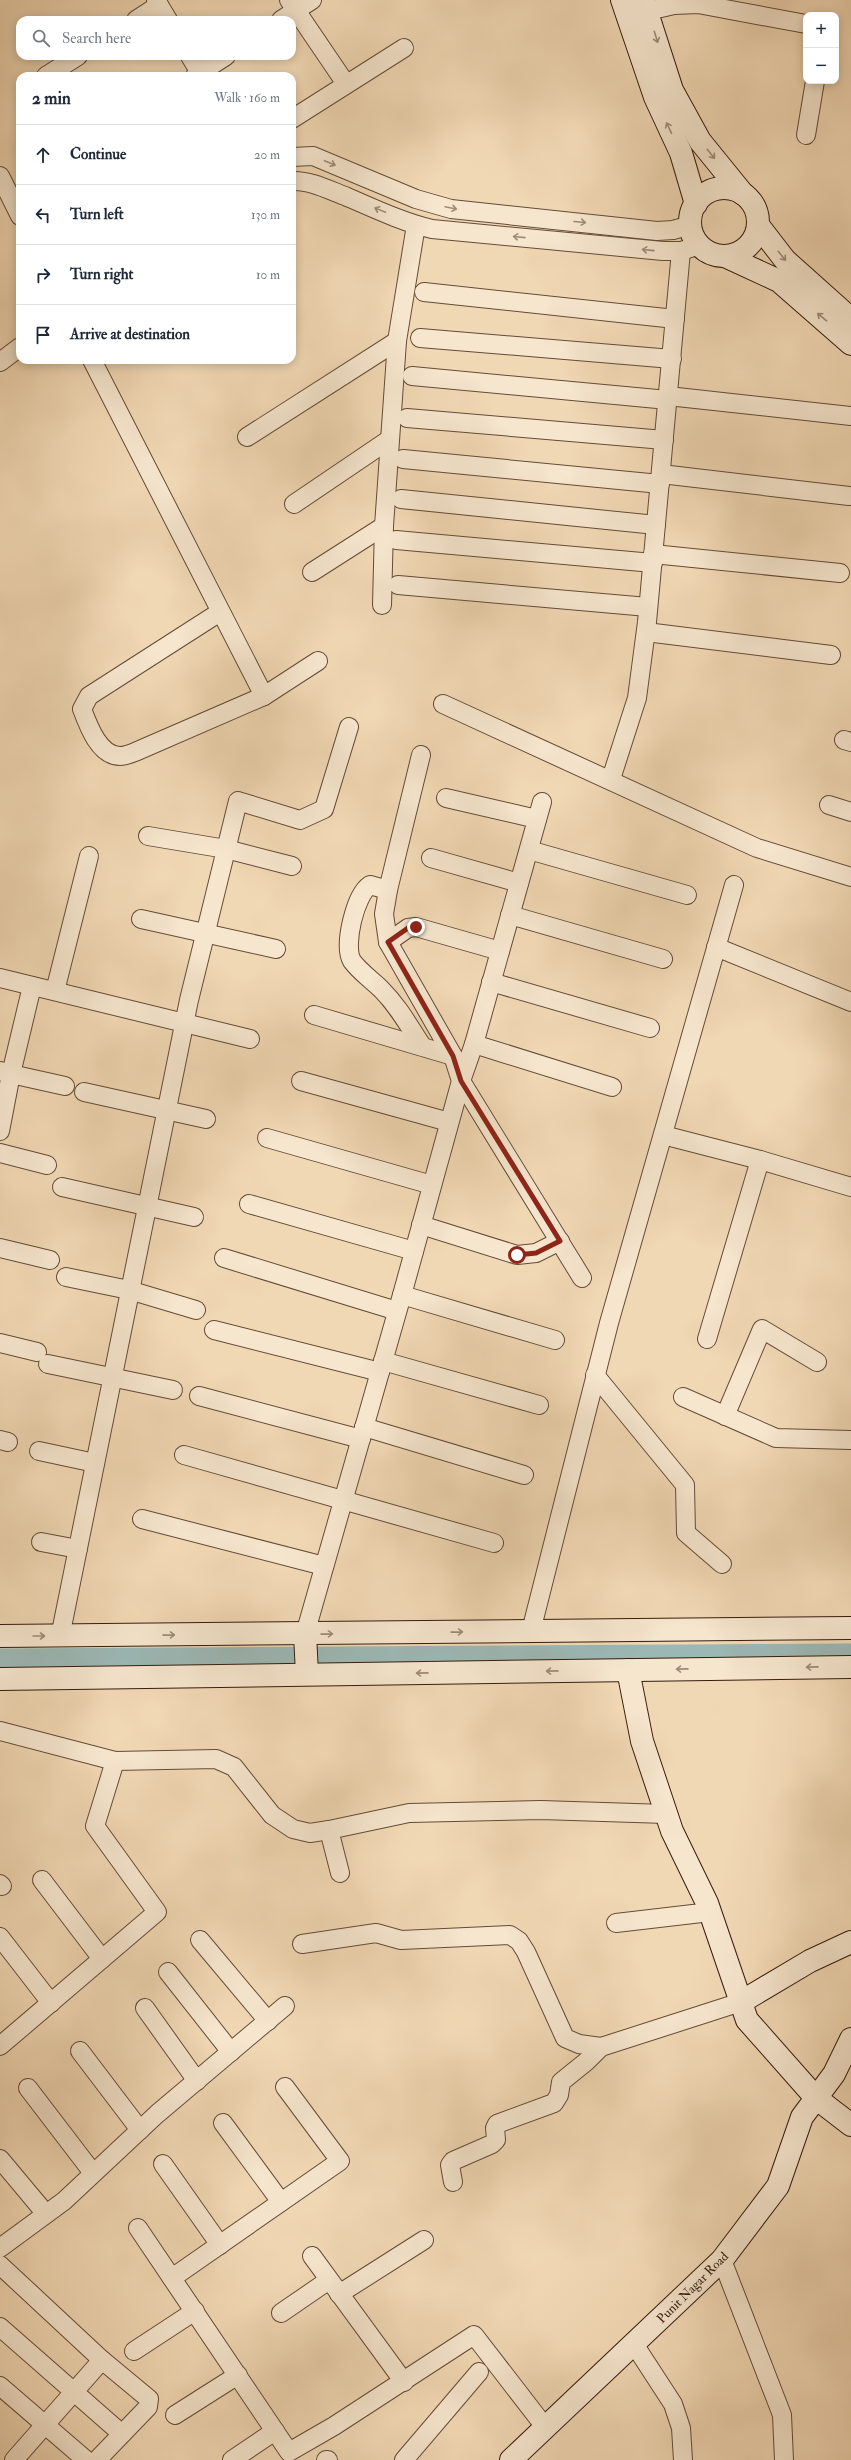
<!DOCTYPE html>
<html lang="en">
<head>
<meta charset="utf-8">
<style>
  body { margin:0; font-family:"IM FELL Double Pica",serif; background:#f6f6f7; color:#1f2937 }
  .controls { position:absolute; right:12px; top:12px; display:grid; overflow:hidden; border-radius:8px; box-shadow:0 2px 10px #0003 }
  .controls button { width:36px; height:36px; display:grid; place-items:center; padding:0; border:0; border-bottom:1px solid #e0e1e3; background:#fff; color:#1f2937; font:20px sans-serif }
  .stop { position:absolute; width:12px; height:12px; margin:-9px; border:3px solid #8f2418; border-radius:50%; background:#fff }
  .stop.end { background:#8f2418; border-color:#fff; box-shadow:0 1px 4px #0008 }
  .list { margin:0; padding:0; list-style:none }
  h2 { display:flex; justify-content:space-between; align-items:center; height:52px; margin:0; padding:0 16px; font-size:17px }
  h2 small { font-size:13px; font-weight:400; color:#747a83 }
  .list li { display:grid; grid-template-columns:26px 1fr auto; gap:12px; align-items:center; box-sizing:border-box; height:60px; padding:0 16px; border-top:1px solid #e0e1e3 }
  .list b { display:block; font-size:15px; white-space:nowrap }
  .list em { font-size:13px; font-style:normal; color:#747a83 }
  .icon { flex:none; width:22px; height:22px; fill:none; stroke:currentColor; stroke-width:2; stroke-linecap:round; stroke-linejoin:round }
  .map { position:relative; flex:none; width:851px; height:2460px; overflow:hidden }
  .search { position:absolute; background:#fff; box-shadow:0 2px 10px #0003; left:16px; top:16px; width:280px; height:44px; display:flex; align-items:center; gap:10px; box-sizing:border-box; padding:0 14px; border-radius:12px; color:#747a83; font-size:15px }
  .panel { position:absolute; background:#fff; box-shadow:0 2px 10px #0003; left:16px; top:72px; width:280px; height:292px; border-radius:12px }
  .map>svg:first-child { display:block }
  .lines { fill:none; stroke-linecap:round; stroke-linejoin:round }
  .canal { stroke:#9cb8b5; stroke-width:19 }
  .street-casing { stroke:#644b37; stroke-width:20 }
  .secondary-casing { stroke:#351c0d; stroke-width:24 }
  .street { stroke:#f6e6ce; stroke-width:18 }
  .secondary { stroke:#f6e6ce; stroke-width:22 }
  .oneway { stroke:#9f8b77 }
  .route { stroke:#8f2418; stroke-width:5 }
  .labels { text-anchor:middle; stroke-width:3; stroke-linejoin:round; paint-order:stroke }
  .street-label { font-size:13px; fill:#351c0d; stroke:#f6e6ce }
</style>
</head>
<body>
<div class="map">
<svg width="851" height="2460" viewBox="0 0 851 2460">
  <rect width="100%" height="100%" fill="#f1d8b4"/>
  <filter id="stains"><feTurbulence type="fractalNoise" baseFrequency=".005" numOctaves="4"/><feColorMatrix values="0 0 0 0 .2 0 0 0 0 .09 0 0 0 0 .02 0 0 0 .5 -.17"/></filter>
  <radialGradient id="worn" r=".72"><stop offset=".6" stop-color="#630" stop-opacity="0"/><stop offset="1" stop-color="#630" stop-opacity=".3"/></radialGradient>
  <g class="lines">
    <path class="canal" d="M0 1658 851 1653"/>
    <g class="street-casing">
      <g id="street">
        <path d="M156 0 168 20"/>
        <path d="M289 0 346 84"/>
        <path d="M648 11 674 5 698 4 806 24"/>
        <path d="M136 20 159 5"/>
        <path d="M281 20 312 0"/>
        <path d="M190 56 202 76"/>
        <path d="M46 76 78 56"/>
        <path d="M195 76 226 56"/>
        <path d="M292 119 404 48"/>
        <path d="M806 135 815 81"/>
        <path d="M292 157 313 156 416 199 451 209 657 231 673 230 691 225"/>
        <path d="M0 176 20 216"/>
        <path d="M292 181C310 180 329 190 345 196 373 208 402 222 432 229L663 251H681L700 245"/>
        <path d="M424 292 675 319"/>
        <path d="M420 338 672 359"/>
        <path d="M92 360 264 696"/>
        <path d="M0 362 20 347"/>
        <path d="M412 376 668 400"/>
        <path d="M668 396 851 416"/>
        <path d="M407 418 664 440"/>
        <path d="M247 437 397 341"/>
        <path d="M403 459 660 484"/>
        <path d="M661 474 849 496"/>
        <path d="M401 499 656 525"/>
        <path d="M294 504 390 439"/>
        <path d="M396 540 653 563"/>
        <path d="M653 554 840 573"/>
        <path d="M312 572 384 526"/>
        <path d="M398 585 648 607"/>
        <path d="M382 605 384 526 397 341 416 225"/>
        <path d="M220 612 89 696 82 709C88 725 99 756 120 756 124 756 130 754 135 752L264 696 318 661"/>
        <path d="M646 632 831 655"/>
        <path d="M443 704 757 848 851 877"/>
        <path d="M844 740 851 742"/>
        <path d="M611 779 637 698 647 622 681 251"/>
        <path d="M446 798 537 819"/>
        <path d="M542 802 474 1044 461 1081 582 1278"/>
        <path d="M829 805 851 812"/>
        <path d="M148 836 226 849 292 866"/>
        <path d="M529 850 687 895"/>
        <path d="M431 858 519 883"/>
        <path d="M388 890 370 885C355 895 343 946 352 961 360 972 372 980 381 989 398 1006 409 1026 422 1046"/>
        <path d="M510 915 663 959"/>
        <path d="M141 919 276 949"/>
        <path d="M388 942 408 928 416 927 500 951"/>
        <path d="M716 947 851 1002"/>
        <path d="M0 978 250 1039"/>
        <path d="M491 982 650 1028"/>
        <path d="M32 986 11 1074 65 1086"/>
        <path d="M55 991 89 856"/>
        <path d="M314 1015 453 1056"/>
        <path d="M474 1044 612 1087"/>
        <path d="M301 1081 449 1122"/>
        <path d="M84 1092 206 1119"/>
        <path d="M0 1131 11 1074 0 1071"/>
        <path d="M663 1135 760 1160 851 1187"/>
        <path d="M267 1138 432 1185"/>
        <path d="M0 1153 47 1165"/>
        <path d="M62 1187 194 1217"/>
        <path d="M249 1204 414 1251"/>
        <path d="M421 1225 517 1255 536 1253 560 1241"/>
        <path d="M0 1248 50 1260"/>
        <path d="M224 1258 397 1311"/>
        <path d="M66 1277 129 1290 196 1310"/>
        <path d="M402 1295 555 1340"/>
        <path d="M214 1330 380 1372"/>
        <path d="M707 1339 760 1160"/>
        <path d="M0 1343 37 1352"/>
        <path d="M383 1361 539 1405"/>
        <path d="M48 1364 173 1390"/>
        <path d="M595 1375 685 1485 686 1533 722 1564"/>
        <path d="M199 1396 361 1439"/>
        <path d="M683 1397 776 1438 851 1440"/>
        <path d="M725 1416 762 1329 817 1362"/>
        <path d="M364 1427 524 1475"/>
        <path d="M0 1440 8 1442"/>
        <path d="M39 1451 95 1463"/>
        <path d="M184 1455 494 1543"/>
        <path d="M142 1519 324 1566"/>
        <path d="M41 1542 78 1549"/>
        <path d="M531 1631 609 1323 734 885"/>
        <path d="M305 1634 402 1295 461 1081 453 1056 388 942 384 914 388 890 421 755"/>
        <path d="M60 1637 189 1000 238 801 300 820 324 809 349 727"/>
        <path d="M0 1731 115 1761 216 1759 234 1767 272 1815 293 1829 310 1833 329 1830"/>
        <path d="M340 1873 329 1830 409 1813 541 1810 666 1814"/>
        <path d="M42 1880 102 1959"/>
        <path d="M0 1884 2 1886"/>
        <path d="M616 1923 710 1912"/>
        <path d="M0 1937 51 2003"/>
        <path d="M200 1940 268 2021"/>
        <path d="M302 1944 376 1933 401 1940 510 1935 519 1941 526 1952 565 2038 579 2044 601 2047"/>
        <path d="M168 1972 231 2052"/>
        <path d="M145 2008 197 2081"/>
        <path d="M0 2046 157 1912 95 1826 115 1761"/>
        <path d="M80 2051 140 2130"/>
        <path d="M28 2088 93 2173"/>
        <path d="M223 2123 281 2202"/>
        <path d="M0 2159 46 2214"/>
        <path d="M163 2164 220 2245"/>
        <path d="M453 2182 450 2165 453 2161 492 2144 496 2140 495 2128 497 2124 554 2103 559 2095 561 2082 587 2061 601 2047 741 2002"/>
        <path d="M138 2228 289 2452 334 2426 474 2335 545 2427"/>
        <path d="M0 2248 64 2201 157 2114 285 2006"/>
        <path d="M312 2256 404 2382"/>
        <path d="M722 2260 782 2415 784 2460"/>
        <path d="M0 2265 102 2360 149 2399 148 2407 97 2460"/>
        <path d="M172 2278 340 2161 285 2087"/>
        <path d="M339 2294 424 2240"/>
        <path d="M281 2313 329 2280"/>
        <path d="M0 2327 122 2434"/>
        <path d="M634 2344 673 2404 681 2428 683 2460"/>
        <path d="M134 2351 195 2311"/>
        <path d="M0 2386 86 2460"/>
        <path d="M175 2415 238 2375"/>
        <path d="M14 2460 102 2360"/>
        <path d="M232 2460 275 2431"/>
        <path d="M326 2460H328"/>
        <path d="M404 2460 479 2372"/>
      </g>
    </g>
    <g class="secondary-casing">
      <g id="secondary">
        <path d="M622 0 655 97 681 153 696 204"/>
        <path d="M643 0 672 90 700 141 743 194"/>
        <circle cx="724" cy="222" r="34"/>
        <path d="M758 225 785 260 851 319"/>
        <path d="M725 256 779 281 851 344"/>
        <path d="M305 1634 307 1674"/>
        <path d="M0 1636 851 1628"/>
        <path d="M628 1670 642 1741 672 1831 707 1903 747 2020 816 2098 851 2125"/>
        <path d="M0 1679 851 1667"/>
        <path d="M741 2002 810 1961 851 1942"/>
        <path d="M511 2460 722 2260 778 2186 802 2117 834 2074 851 2039"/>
      </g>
    </g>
    <use href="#street" class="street"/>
    <use href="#secondary" class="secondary"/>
  </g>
  <defs><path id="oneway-shaft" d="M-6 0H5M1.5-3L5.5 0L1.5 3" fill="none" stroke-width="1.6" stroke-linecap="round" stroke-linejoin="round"/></defs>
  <g class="oneway">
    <use href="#oneway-shaft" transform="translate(656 37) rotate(73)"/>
    <use href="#oneway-shaft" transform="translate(669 128) rotate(-115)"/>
    <use href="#oneway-shaft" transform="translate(711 154) rotate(51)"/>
    <use href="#oneway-shaft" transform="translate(330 163) rotate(23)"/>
    <use href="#oneway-shaft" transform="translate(451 208) rotate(12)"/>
    <use href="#oneway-shaft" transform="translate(380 210) rotate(-158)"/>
    <use href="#oneway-shaft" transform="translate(580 222) rotate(5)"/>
    <use href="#oneway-shaft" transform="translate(519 237) rotate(-174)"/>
    <use href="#oneway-shaft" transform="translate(648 250) rotate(-174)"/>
    <use href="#oneway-shaft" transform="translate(782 256) rotate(51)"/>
    <use href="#oneway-shaft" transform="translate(822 317) rotate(-140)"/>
    <use href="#oneway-shaft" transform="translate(457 1632) rotate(-1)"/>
    <use href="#oneway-shaft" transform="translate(327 1634) rotate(-1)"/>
    <use href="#oneway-shaft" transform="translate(169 1635) rotate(-1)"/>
    <use href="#oneway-shaft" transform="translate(39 1636)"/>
    <use href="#oneway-shaft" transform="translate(812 1667) rotate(179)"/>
    <use href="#oneway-shaft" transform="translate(682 1669) rotate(179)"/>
    <use href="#oneway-shaft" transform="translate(552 1671) rotate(179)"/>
    <use href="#oneway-shaft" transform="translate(422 1673) rotate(179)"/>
  </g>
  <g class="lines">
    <path class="route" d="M416 927 408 928 388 942 453 1056 461 1081 560 1241 536 1253 517 1255"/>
  </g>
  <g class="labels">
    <g class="street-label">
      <text transform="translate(692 2287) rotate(-45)" y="5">Punit Nagar Road</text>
    </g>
  </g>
  <rect width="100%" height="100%" filter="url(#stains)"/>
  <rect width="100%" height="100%" fill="url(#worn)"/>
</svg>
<div class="controls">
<button>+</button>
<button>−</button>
</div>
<div class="stop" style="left:517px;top:1255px"></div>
<div class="stop end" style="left:416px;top:927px"></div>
<div class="search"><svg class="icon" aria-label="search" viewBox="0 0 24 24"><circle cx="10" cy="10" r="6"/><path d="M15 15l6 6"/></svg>Search here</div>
<section class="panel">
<h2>2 min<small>Walk · 160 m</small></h2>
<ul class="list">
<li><svg class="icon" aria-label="ahead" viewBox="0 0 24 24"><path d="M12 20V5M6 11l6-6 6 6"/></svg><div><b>Continue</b></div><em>20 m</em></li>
<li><svg class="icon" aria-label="left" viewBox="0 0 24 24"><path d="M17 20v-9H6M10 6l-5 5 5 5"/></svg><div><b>Turn left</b></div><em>130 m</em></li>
<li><svg class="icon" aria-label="right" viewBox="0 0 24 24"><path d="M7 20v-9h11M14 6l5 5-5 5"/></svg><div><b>Turn right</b></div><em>10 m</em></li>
<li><svg class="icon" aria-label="arrive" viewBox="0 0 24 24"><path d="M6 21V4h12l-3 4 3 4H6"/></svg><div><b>Arrive at destination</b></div></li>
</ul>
</section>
</div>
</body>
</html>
